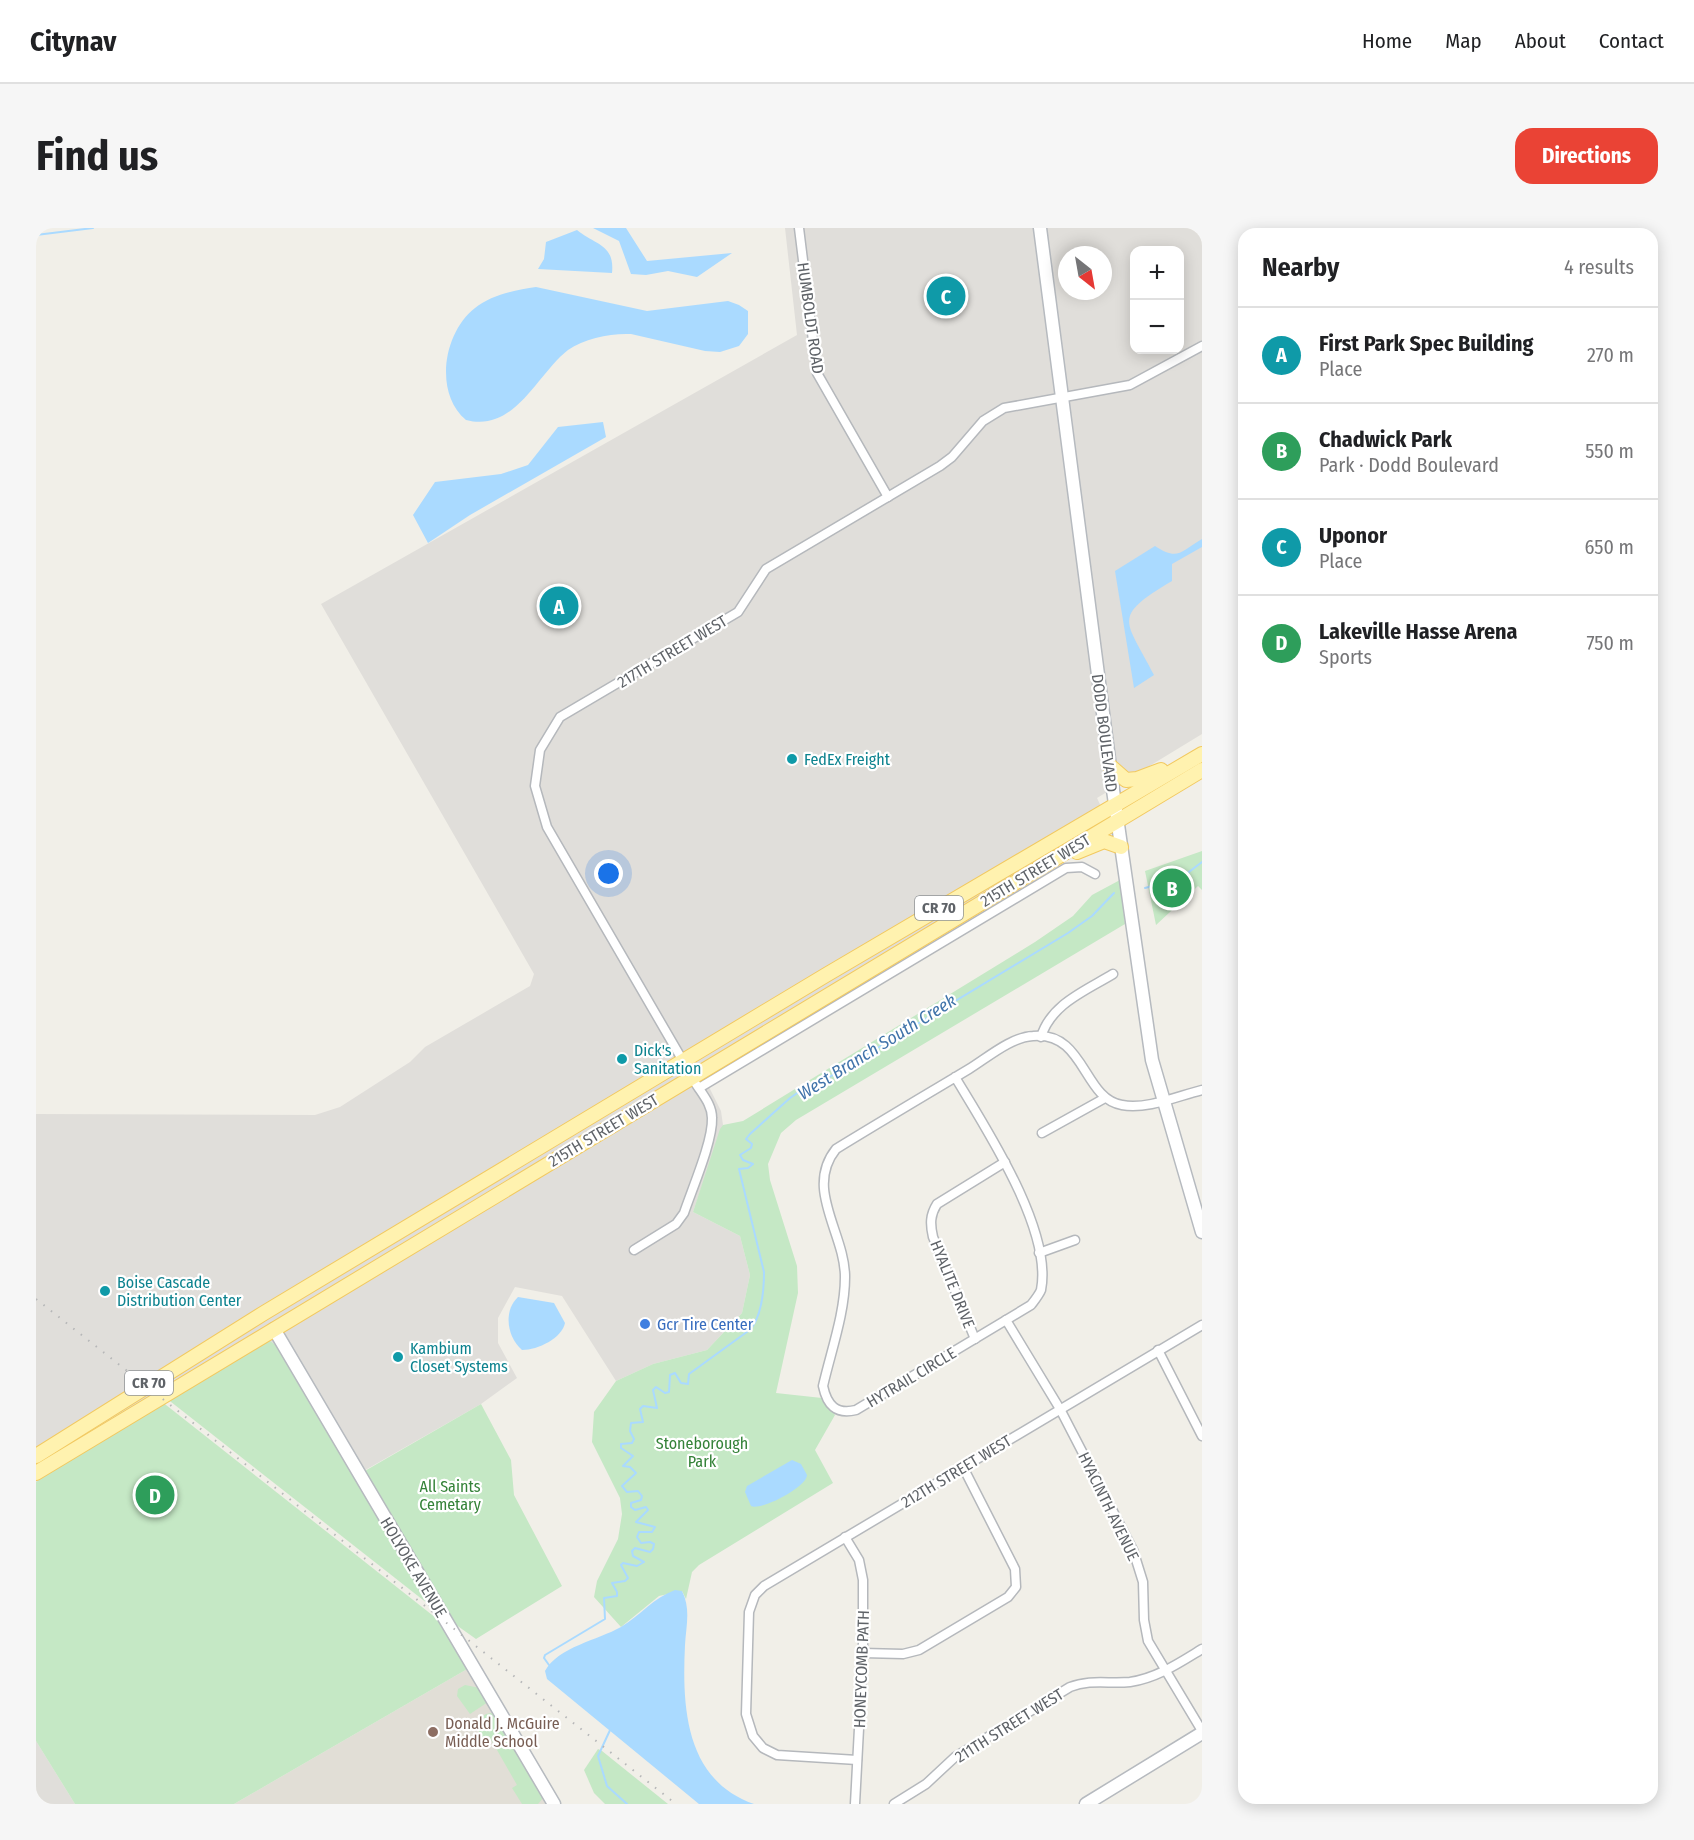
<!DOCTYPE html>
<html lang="en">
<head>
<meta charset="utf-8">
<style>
  body { margin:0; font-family:"Fira Sans Condensed",sans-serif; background:#f6f6f6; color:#202124 }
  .controls { position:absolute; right:18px; top:18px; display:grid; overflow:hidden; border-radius:12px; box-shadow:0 3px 15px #0003 }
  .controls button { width:54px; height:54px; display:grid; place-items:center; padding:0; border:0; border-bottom:2px solid #e0e0e0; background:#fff; color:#202124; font:30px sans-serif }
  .compass { position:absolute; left:1022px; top:18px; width:54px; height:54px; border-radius:50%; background:#fff; box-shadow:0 3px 15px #0003; rotate:149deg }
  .you { position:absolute; left:573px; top:646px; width:21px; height:21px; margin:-15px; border:4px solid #fff; border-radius:50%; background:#1a73e8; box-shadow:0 0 0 9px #1a73e833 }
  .badge { display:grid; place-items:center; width:39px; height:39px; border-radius:50%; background:#ea4335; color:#fff; font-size:20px; font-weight:700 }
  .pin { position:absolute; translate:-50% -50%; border:3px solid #fff; box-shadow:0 2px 6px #0006 }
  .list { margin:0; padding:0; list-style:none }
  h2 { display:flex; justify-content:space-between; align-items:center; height:78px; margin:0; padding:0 24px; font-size:26px }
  h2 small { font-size:20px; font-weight:400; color:#757577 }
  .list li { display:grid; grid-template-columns:39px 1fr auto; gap:18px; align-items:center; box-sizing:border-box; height:96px; padding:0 24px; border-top:2px solid #e0e0e0 }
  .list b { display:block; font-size:22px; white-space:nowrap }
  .list p { margin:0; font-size:20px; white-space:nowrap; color:#757577 }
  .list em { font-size:20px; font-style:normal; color:#757577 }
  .map { position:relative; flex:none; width:1166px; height:1576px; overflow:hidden; border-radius:18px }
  header { display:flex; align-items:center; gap:36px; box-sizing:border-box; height:84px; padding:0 30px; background:#fff; border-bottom:2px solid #e0e0e0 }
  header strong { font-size:28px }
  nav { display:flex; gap:33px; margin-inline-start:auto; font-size:21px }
  .intro { display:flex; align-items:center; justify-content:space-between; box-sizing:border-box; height:144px; padding:0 36px }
  h1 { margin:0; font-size:42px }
  .button { padding:15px 27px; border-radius:18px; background:#ea4335; color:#fff; font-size:21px; font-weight:700 }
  main { display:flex; gap:36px; padding:0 36px }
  aside { flex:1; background:#fff; border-radius:18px; box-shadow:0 3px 15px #0003 }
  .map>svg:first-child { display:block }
  .industrial { fill:#e0deda; fill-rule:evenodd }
  .education { fill:#e1ded6 }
  .green { fill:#c5e8c5 }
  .water { fill:#aadaff }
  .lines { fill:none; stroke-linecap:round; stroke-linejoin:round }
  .stream { stroke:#aadaff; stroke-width:2 }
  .street-casing { stroke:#b5b8bc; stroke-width:11 }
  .secondary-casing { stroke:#b6babf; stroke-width:15 }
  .primary-casing { stroke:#f2c960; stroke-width:16 }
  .street { stroke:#fff; stroke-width:8 }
  .secondary { stroke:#fff; stroke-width:12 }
  .primary { stroke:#fff2af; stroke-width:14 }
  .rail { stroke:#b6b7b8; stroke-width:2; stroke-dasharray:1.5 8; stroke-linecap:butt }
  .culture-dot { fill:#0f9aa8; stroke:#fff; stroke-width:2 }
  .shop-dot { fill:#3f7fe0; stroke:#fff; stroke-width:2 }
  .education-dot { fill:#8d6e63; stroke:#fff; stroke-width:2 }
  .labels { text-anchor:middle; stroke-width:4.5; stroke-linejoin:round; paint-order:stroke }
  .shield { fill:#fff; stroke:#8f9295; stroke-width:1.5 }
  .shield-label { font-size:15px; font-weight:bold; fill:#5f6368 }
  .street-label { font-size:16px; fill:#5f6368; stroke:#fff }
  .culture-label { font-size:16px; fill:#0d838f; stroke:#fff; text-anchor:start }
  .shop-label { font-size:16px; fill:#366cbe; stroke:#fff; text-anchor:start }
  .park-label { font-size:16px; fill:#348238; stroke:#fff }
  .education-label { font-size:16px; fill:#785e54; stroke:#fff; text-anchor:start }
  .water-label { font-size:18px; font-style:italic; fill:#4174aa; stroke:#fff }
</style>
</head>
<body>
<header>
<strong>Citynav</strong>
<nav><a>Home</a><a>Map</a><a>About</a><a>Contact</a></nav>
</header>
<div class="intro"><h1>Find us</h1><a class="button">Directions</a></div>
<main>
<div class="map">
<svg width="1166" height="1576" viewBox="0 0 1166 1576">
  <rect width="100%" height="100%" fill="#f1efe8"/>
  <g class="industrial">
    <path d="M749 0H1166V506L1061 570 1076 602 667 847 685 883 687 897 657 984 704 1008 714 1047 706 1085 671 1122 617 1136 580 1153 526 1068 479 1059 462 1090V1115L481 1150 445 1176 317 1249 241 1118 227 1113 0 1254V886L279 887 304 879 374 834 389 819 494 758 498 746 285 376 761 107ZM1098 22H1144V122H1098ZM1031 27H1067V63H1031Z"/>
    <path d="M0 1513 39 1576H0Z"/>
  </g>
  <path class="education" d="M433 1440 513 1576H198Z"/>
  <g class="green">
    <path d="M1166 623V662L1162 658 1120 697 1109 643Z"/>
    <path d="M1084 652 1089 696 760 892 745 905 732 936 734 952 761 1038 762 1065 740 1165 786 1170 799 1187 779 1222 797 1255 663 1337 656 1344 650 1371 646 1363 623 1368 585 1399 558 1369 561 1353 582 1311 586 1286 584 1270 556 1214 558 1184 580 1153 617 1136 671 1122 706 1085 714 1047 704 1008 657 984 684 901 687 897 707 893 999 714 1037 688 1056 667Z"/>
    <path d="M227 1113H234L241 1118 396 1379 130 1170Z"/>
    <path d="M125 1173 405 1394 433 1440 198 1576H39L0 1513V1254Z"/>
    <path d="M445 1176 475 1232 478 1267 526 1358 440 1411 416 1394 327 1244Z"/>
    <path d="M429 1457 444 1460 452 1474 434 1486 421 1468 422 1461Z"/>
    <path d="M455 1485 460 1487 508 1569 502 1576H486L476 1560 481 1557 453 1508 447 1511 440 1498 441 1492 450 1486Z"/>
    <path d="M562 1521 566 1523 632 1576H569L558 1565 548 1542Z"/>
  </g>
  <g class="water">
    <path d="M557 0H590L611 33 696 25 661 49 632 43 610 47 595 46 583 13Z"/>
    <path d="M541 2C559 17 579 16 576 45L502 41 508 31 510 14Z"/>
    <path d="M500 59 611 83 692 73 703 77 712 83V106L703 118 684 124 669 123 595 106C575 105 549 110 532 122 501 146 479 205 430 192 398 165 407 105 439 80 455 67 480 62 500 59Z"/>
    <path d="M567 194 570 209 434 287 392 315 377 287 399 254 465 246 492 237 522 199Z"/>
    <path d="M1166 311V319L1136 336V353C1074 390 1090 391 1118 447L1098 460 1079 343 1119 318C1142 333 1144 324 1166 311Z"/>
    <path d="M482 1069 518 1075 529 1095C526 1110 502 1122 486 1122 471 1109 467 1083 482 1069Z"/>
    <path d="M756 1232 765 1236 771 1247C771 1259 725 1283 715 1278L709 1264 711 1258Z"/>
    <path d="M639 1362 646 1363C655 1381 650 1398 649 1417 646 1479 649 1552 718 1576H663L511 1451 509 1443C522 1419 562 1412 585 1399 605 1387 617 1370 639 1362Z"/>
  </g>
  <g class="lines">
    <g class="stream">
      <path d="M0 7 57 0"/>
      <path d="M1109 660 1145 650 1166 634"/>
      <path d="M513 1437 508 1430 509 1427 569 1391 568 1370 581 1368V1364L576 1355 589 1353 592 1350 585 1337 587 1335 601 1338 608 1334 597 1328 596 1323 599 1320 614 1324 617 1321 618 1316 614 1314 605 1315 601 1309 603 1304H616L619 1299 600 1294 612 1282 610 1279 599 1282 595 1279V1275L605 1272 606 1268 602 1263 591 1264 586 1258 600 1245 594 1239 587 1238 597 1228 585 1220V1216L596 1215 598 1211 594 1203 595 1195 607 1194 604 1181 607 1178 621 1180 617 1162 620 1159 629 1165 633 1164 634 1147 639 1145 645 1155 652 1156 653 1146 715 1101C726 1086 728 1062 728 1044L703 941 712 940 717 936 707 932 704 927 715 920 716 916 710 911 714 906 754 870 773 857 795 848 1032 705 1056 688 1078 665"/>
      <path d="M575 1500 562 1528 571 1558 591 1576"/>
    </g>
    <g class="street-casing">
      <g id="street">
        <path d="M763 0 781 145 852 269"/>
        <path d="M1005 809C1015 776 1049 763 1077 746"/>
        <path d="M647 833 511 599 499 558 504 522 524 489 702 384 730 341 904 238 916 229 947 193 968 180 1094 157 1166 118"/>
        <path d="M919 849C949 899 1017 1002 1005 1062 1003 1067 998 1073 995 1077L820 1182C800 1187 791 1177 787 1158 795 1123 809 1085 809 1049 809 1005 768 961 800 921 844 894 888 868 933 841 951 830 975 809 997 808 1049 803 1047 871 1086 877 1110 882 1142 868 1166 862"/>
        <path d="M663 860 1030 640 1046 639 1059 646"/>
        <path d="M1006 905 1069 870"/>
        <path d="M598 1022 640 996 648 985C656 961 677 913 676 890 676 877 667 867 660 856"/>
        <path d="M1003 1025 1039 1012"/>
        <path d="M970 1092 1024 1181 1097 1322 1107 1354 1108 1392 1112 1413 1166 1503"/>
        <path d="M939 1111 897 1009C894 996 894 987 901 976L969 934"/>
        <path d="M1122 1122 1166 1208"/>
        <path d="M809 1309 823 1332 827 1352V1425L819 1576"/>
        <path d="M827 1425 867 1426 883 1422 972 1369 980 1359 979 1341 927 1239"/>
        <path d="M821 1532 741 1527 727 1520 717 1508 710 1486 713 1384 719 1367 728 1358 1166 1097"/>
        <path d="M858 1576 890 1556 919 1529 1034 1459C1054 1451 1073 1456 1094 1454 1121 1450 1143 1435 1166 1421"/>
      </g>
    </g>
    <g class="secondary-casing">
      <g id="secondary">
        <path d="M1004 0 1077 562 1116 832 1166 1004"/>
        <path d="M238 1101 518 1576"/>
        <path d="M1050 1576 1166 1505"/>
      </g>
    </g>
    <g class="primary-casing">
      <g id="primary">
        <path d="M1074 538 1090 552 1101 551 1125 542"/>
        <path d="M1041 624 1068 613 1085 619"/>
        <path d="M0 1228 228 1085 790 747 1166 526"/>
        <path d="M0 1245 1166 542"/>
      </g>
    </g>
    <use href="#street" class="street"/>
    <use href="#secondary" class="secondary"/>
    <use href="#primary" class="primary"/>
    <path class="rail" d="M0 1071 640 1576"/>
  </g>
  <g class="culture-dot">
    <circle cx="756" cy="531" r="6"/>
    <circle cx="586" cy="831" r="6"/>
    <circle cx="69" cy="1063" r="6"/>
    <circle cx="362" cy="1129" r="6"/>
  </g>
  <circle class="shop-dot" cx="609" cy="1096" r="6"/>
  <circle class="education-dot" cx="397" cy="1504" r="6"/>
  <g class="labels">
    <g class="shield">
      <rect x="879" y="668" width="48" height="24" rx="4.5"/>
      <rect x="89" y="1143" width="48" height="24" rx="4.5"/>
    </g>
    <g class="shield-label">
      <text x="903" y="685">CR 70</text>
      <text x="113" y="1160">CR 70</text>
    </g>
    <g class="street-label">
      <text transform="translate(775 90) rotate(82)" y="6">HUMBOLDT ROAD</text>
      <text transform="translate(636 423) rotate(-31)" y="6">217TH STREET WEST</text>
      <text transform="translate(1069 505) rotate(83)" y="6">DODD BOULEVARD</text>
      <text transform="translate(999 642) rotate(-31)" y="6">215TH STREET WEST</text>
      <text transform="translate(567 902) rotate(-31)" y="6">215TH STREET WEST</text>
      <text transform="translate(917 1056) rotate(68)" y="6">HYALITE DRIVE</text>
      <text transform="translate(875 1149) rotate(-31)" y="6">HYTRAIL CIRCLE</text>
      <text transform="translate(920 1243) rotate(-31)" y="6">212TH STREET WEST</text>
      <text transform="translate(1073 1278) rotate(64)" y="6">HYACINTH AVENUE</text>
      <text transform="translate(378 1339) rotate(59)" y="6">HOLYOKE AVENUE</text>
      <text transform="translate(825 1441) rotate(-88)" y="6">HONEYCOMB PATH</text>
      <text transform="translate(973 1497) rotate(-32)" y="6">211TH STREET WEST</text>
    </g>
    <g class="culture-label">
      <text x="768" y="537">FedEx Freight</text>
      <text x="598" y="828">Dick's<tspan x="598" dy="18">Sanitation</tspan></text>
      <text x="81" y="1060">Boise Cascade<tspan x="81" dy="18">Distribution Center</tspan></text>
      <text x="374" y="1126">Kambium<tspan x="374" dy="18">Closet Systems</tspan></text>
    </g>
    <g class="shop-label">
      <text x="621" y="1102">Gcr Tire Center</text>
    </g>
    <g class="park-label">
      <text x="666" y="1221">Stoneborough<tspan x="666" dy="18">Park</tspan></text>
      <text x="414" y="1264">All Saints<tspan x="414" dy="18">Cemetary</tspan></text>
    </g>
    <g class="education-label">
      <text x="409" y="1501">Donald J. McGuire<tspan x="409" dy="18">Middle School</tspan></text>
    </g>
    <g class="water-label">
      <text transform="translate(841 819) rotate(-32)" y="6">West Branch South Creek</text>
    </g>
  </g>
</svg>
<div class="controls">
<button>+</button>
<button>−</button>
</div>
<svg class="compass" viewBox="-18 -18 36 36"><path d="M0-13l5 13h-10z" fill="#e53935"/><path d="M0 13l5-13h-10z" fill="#757577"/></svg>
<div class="you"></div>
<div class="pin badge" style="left:523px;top:378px;background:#0f9aa8">A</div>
<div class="pin badge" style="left:1136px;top:660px;background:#2e9e5b">B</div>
<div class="pin badge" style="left:910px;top:68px;background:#0f9aa8">C</div>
<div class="pin badge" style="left:119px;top:1267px;background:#2e9e5b">D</div>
</div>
<aside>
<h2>Nearby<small>4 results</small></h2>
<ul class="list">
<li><span class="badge" style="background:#0f9aa8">A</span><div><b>First Park Spec Building</b><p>Place</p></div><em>270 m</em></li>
<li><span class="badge" style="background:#2e9e5b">B</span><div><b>Chadwick Park</b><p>Park · Dodd Boulevard</p></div><em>550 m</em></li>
<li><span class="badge" style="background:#0f9aa8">C</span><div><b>Uponor</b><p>Place</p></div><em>650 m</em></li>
<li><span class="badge" style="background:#2e9e5b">D</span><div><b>Lakeville Hasse Arena</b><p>Sports</p></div><em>750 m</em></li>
</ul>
</aside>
</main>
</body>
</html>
